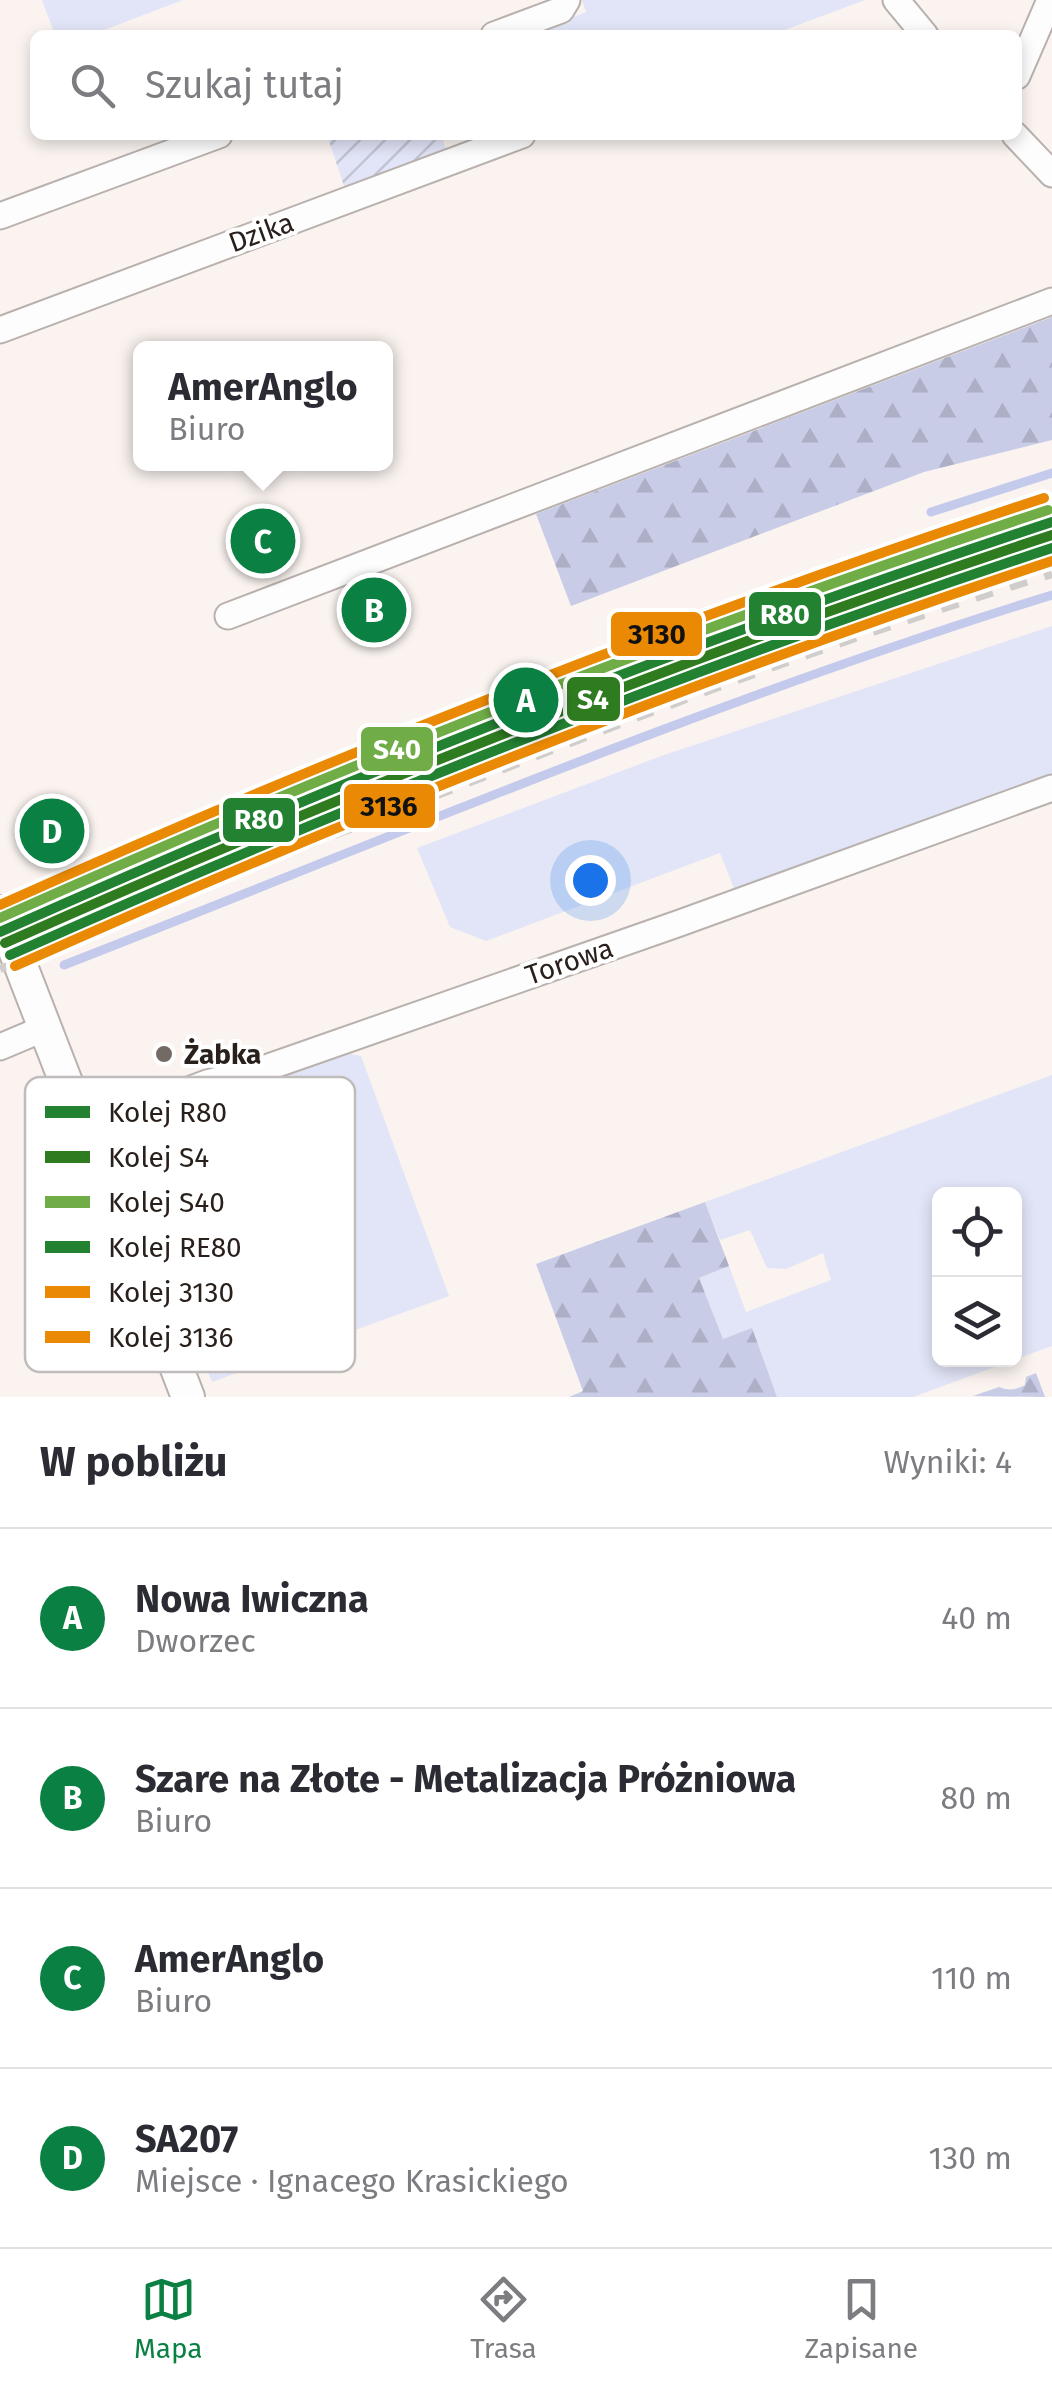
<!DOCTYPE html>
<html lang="pl">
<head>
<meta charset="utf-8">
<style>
  body { margin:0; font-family:"Fira Sans",sans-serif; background:#f7f7f7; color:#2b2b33 }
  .controls { position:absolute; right:30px; bottom:30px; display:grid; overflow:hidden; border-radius:15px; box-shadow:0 5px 15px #0003 }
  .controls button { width:90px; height:90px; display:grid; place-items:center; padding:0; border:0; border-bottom:2px solid #e1e1e2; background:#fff; color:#2b2b33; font:50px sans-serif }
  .you { position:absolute; left:590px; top:880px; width:35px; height:35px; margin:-25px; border:8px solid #fff; border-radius:50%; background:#1a73e8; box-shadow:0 0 0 15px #1a73e833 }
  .badge { display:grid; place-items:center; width:65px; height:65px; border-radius:50%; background:#0b8043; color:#fff; font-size:32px; font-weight:700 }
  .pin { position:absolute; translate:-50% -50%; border:5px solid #fff; box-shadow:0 2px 10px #0006 }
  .popup { position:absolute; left:133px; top:341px; width:260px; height:130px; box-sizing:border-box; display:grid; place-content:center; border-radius:15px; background:#fff; filter:drop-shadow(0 2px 8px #0005); font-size:32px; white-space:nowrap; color:#7c7c81 }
  .popup b { font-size:38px; color:#2b2b33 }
  .popup::after { content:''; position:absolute; left:50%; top:100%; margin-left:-20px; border:20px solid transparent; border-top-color:#fff }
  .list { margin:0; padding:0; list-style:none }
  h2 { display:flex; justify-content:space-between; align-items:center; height:130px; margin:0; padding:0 40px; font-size:42px }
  h2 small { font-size:32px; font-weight:400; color:#7c7c81 }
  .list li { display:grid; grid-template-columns:65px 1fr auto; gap:30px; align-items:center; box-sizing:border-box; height:180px; padding:0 40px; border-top:2px solid #e1e1e2 }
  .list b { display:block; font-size:38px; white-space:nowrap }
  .list p { margin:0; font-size:32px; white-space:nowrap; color:#7c7c81 }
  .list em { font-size:32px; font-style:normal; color:#7c7c81 }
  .icon { flex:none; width:55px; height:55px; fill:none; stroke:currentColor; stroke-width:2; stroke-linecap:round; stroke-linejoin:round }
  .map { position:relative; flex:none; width:1052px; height:1397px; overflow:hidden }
  .search { position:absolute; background:#fff; box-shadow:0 5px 15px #0003; left:30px; right:30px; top:30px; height:110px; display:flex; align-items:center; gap:25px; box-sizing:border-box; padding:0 35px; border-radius:15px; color:#7c7c81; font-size:38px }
  .sheet { height:850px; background:#fff }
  nav { display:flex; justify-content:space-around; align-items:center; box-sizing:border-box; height:140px; border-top:2px solid #e1e1e2; background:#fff; font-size:28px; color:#7c7c81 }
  nav a { display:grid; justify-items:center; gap:5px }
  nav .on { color:#0b8043 }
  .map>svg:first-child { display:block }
  .grass { fill:#e2e5f7; fill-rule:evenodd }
  .forest { fill:url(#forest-firs) }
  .garden { fill:url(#garden-furrows) }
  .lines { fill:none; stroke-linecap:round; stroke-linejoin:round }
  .stream { stroke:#c3caec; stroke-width:9 }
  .minor-casing { stroke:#b9b1ad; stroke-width:29 }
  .tertiary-casing { stroke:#b9b1ad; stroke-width:36 }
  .minor { stroke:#fefdfd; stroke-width:25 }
  .tertiary { stroke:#fefdfd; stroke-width:32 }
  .rail { stroke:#d0cecd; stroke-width:8; stroke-dasharray:18 18; stroke-linecap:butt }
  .rail-1-casing { stroke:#fff; stroke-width:18 }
  .rail-2-casing { stroke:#fff; stroke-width:18 }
  .rail-3-casing { stroke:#fff; stroke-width:18 }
  .rail-4-casing { stroke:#fff; stroke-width:18 }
  .rail-5-casing { stroke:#fff; stroke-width:18 }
  .rail-6-casing { stroke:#fff; stroke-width:18 }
  .rail-1 { stroke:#238132; stroke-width:10 }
  .rail-2 { stroke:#2f7b20; stroke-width:10 }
  .rail-3 { stroke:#70ad46; stroke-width:10 }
  .rail-4 { stroke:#238132; stroke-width:10 }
  .rail-5 { stroke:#ea8903; stroke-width:10 }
  .rail-6 { stroke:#ea8903; stroke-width:10 }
  .poi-dot { fill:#736a66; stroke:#fff; stroke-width:4 }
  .labels { text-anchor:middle; stroke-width:8; stroke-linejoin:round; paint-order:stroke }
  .street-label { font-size:28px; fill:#2a201b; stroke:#fff }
  .poi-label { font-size:28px; font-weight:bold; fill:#2a201b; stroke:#fff; text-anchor:start }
  .key { fill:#fff; stroke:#bfbcbb; stroke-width:2.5 }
  .key-label { font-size:28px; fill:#2a201b }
  .line-badge { stroke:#fff; stroke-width:4 }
  .badge-label { font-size:28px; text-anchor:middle; font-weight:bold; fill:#fff }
  .pale-badge-label { font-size:28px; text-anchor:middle; font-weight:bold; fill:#111 }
</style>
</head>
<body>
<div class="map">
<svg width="1052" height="1397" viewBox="0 0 1052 1397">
  <defs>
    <pattern id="forest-firs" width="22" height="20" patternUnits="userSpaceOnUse" patternTransform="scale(2.5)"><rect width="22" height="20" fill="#c8cce6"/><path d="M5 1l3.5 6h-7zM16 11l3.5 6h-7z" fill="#acafc5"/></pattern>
    <pattern id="garden-furrows" width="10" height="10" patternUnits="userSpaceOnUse" patternTransform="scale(2.5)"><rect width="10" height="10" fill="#e2e5f7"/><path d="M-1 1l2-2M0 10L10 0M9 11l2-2" fill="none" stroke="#c2c4d3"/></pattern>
  </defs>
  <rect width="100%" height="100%" fill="#faf3f0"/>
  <g class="grass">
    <path d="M42 0H183L91 35H55Z"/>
    <path d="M582 0H865L771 35H527L586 12Z"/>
    <path d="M1052 626V776L735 891 720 853 486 941 450 927 417 848 664 755Z"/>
    <path d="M336 1051 361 1056 449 1296 212 1382 121 1150 168 1131 162 1113Z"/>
    <path d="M1052 1075V1346L913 1397H777L752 1329 723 1339 699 1278 729 1266 746 1312 831 1280 823 1253 786 1269 767 1268 750 1230 720 1240 705 1202ZM940 1194H1014V1360H940Z"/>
  </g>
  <g class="forest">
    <path d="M1052 317V440L924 472 571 606 536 514Z"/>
    <path d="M705 1202 729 1266 699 1278 723 1339 752 1328 777 1397H569L583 1391 536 1264Z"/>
    <path d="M1036 1373 1045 1397 973 1396 999 1387C1009 1391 1015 1390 1025 1385L1026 1377Z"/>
  </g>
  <path class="garden" d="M327 135H441L448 155 346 192Z"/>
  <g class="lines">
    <g class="stream">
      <path d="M931 512 1052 473"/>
      <path d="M64 965C392 837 715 699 1052 595"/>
    </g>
    <g class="minor-casing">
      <g id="minor">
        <path d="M896 0 925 35"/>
        <path d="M494 35 561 10 567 0"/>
        <path d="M1017 76 1050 0"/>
        <path d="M1015 135 1052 174"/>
        <path d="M0 216 219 135"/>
        <path d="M0 330 522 135"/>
        <path d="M228 616 1052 301"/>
        <path d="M0 1047 45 1028"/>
        <path d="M85 1129 207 1083 260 1070 680 923 1052 788"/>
      </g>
    </g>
    <g class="tertiary-casing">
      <path id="tertiary" d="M0 912 188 1397"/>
    </g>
    <use href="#minor" class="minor"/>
    <use href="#tertiary" class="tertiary"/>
    <path class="rail" d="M0 969C132 911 268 861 402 809 617 724 831 641 1052 574"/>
    <g class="rail-1-casing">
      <path id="rail-1" d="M0 932C345 778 693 640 1052 522"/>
    </g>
    <g class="rail-2-casing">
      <path id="rail-2" d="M5 943C348 791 695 652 1052 535"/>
    </g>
    <g class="rail-3-casing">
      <path id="rail-3" d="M0 918C343 765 691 627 1048 510"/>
    </g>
    <g class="rail-4-casing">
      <path id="rail-4" d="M10 955C351 803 697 665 1052 548"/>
    </g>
    <g class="rail-5-casing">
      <path id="rail-5" d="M0 905C342 752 688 615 1044 498"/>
    </g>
    <g class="rail-6-casing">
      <path id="rail-6" d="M15 966C355 815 699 677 1052 561"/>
    </g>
    <use href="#rail-1" class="rail-1"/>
    <use href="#rail-2" class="rail-2"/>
    <use href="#rail-3" class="rail-3"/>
    <use href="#rail-4" class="rail-4"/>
    <use href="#rail-5" class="rail-5"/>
    <use href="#rail-6" class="rail-6"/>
  </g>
  <circle class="poi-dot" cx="164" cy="1054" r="10"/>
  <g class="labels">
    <g class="street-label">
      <text transform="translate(261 232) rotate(-20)" y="10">Dzika</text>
      <text transform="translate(569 961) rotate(-19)" y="10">Torowa</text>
    </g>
    <g class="poi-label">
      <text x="184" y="1064">Żabka</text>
    </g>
  </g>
  <rect x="25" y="1077" width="330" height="295" rx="15" class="key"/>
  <rect x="45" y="1106" width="45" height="12" fill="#238132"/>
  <rect x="45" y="1151" width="45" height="12" fill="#2f7b20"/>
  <rect x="45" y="1196" width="45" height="12" fill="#70ad46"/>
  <rect x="45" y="1241" width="45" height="12" fill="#238132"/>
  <rect x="45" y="1286" width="45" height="12" fill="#ea8903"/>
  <rect x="45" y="1331" width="45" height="12" fill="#ea8903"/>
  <g class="key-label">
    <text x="108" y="1122">Kolej R80</text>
    <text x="108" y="1167">Kolej S4</text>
    <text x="108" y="1212">Kolej S40</text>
    <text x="108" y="1257">Kolej RE80</text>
    <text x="108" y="1302">Kolej 3130</text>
    <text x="108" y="1347">Kolej 3136</text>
  </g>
  <g class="line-badge">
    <rect x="747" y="590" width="76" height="48" rx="10" fill="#238132"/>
    <rect x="609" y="610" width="95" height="48" rx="10" fill="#ea8903"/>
    <rect x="565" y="675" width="57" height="48" rx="10" fill="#2f7b20"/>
    <rect x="359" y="725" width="76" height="48" rx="10" fill="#70ad46"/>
    <rect x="342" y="782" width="95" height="48" rx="10" fill="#ea8903"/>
    <rect x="221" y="796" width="76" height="48" rx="10" fill="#238132"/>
  </g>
  <g class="badge-label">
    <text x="785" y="624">R80</text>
    <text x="593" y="709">S4</text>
    <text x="397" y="759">S40</text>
    <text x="259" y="829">R80</text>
  </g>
  <g class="pale-badge-label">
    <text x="657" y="644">3130</text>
    <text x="389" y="816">3136</text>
  </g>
</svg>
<div class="controls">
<button><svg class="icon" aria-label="locate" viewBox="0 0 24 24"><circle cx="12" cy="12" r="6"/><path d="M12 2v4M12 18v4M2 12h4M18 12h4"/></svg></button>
<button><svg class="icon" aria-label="layers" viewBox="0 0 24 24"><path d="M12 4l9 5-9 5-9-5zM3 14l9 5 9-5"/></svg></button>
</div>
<div class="you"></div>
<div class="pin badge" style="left:526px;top:700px">A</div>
<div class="pin badge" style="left:374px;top:610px">B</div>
<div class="pin badge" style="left:263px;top:541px">C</div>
<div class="popup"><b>AmerAnglo</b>Biuro</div>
<div class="pin badge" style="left:52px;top:831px">D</div>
<div class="search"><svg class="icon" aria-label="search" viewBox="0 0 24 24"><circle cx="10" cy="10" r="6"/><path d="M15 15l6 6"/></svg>Szukaj tutaj</div>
</div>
<section class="sheet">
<h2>W pobliżu<small>Wyniki: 4</small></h2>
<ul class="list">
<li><span class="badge">A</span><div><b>Nowa Iwiczna</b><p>Dworzec</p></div><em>40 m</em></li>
<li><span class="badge">B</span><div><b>Szare na Złote - Metalizacja Próżniowa</b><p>Biuro</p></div><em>80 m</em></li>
<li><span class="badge">C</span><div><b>AmerAnglo</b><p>Biuro</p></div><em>110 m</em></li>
<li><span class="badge">D</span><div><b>SA207</b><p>Miejsce · Ignacego Krasickiego</p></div><em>130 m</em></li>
</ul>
</section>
<nav>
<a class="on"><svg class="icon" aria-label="map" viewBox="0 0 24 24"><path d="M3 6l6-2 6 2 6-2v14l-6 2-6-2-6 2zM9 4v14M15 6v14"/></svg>Mapa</a>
<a><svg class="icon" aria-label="directions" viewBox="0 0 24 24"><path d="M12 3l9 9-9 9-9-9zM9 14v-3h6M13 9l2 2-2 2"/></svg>Trasa</a>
<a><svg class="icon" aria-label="saved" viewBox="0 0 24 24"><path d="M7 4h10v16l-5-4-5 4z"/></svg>Zapisane</a>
</nav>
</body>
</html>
